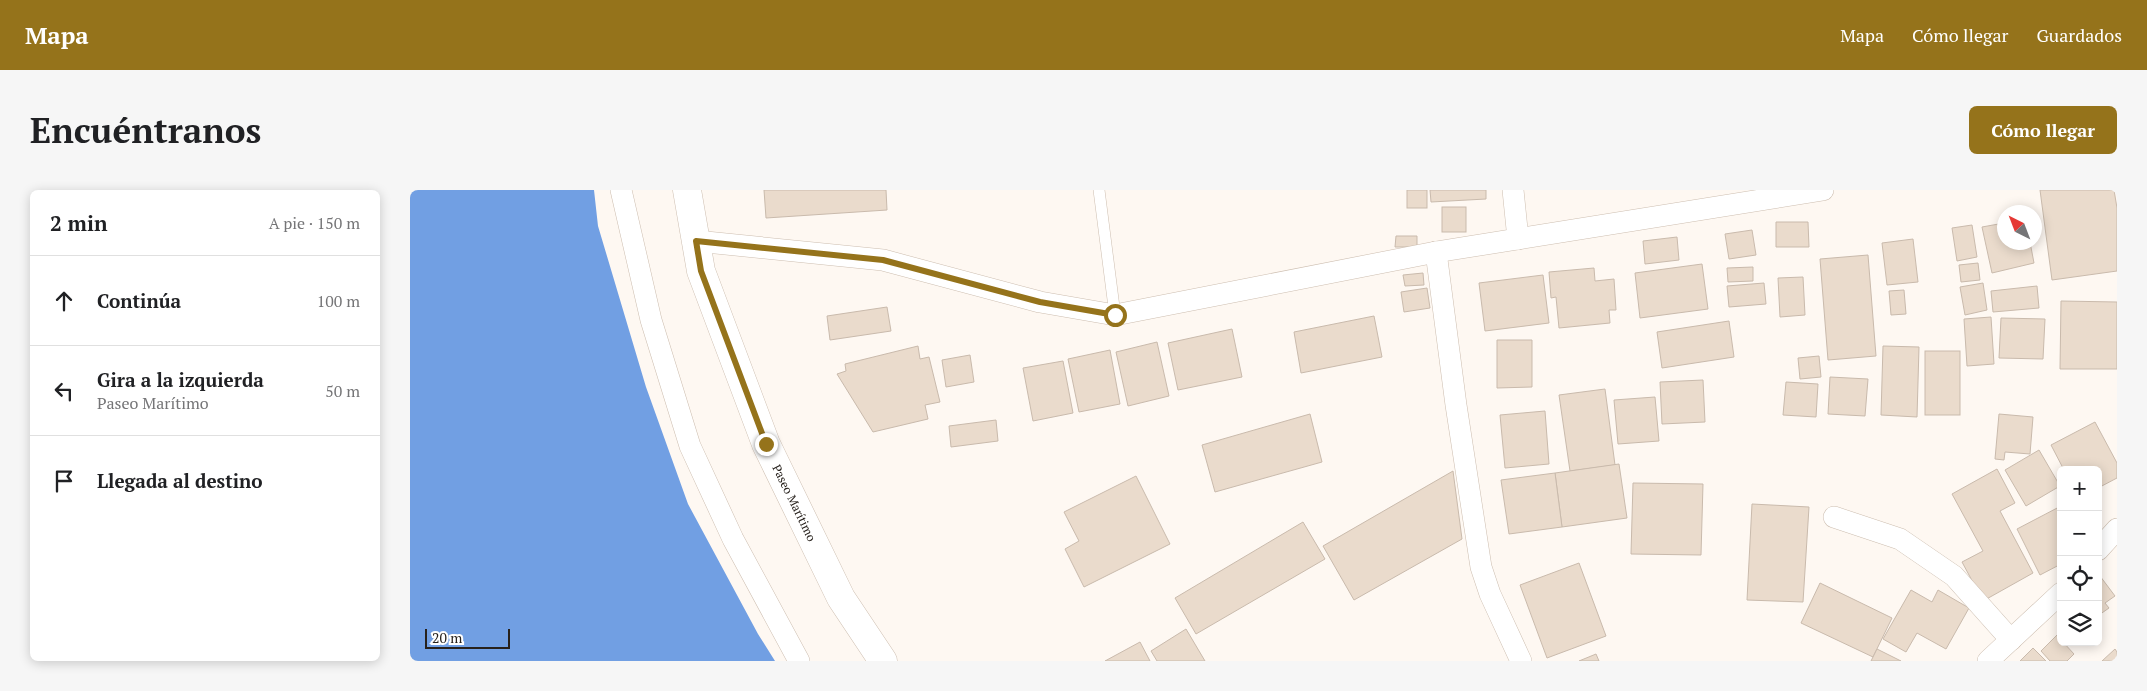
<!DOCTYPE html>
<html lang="es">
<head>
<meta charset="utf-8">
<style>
  body { margin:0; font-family:"PT Serif",serif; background:#f6f6f6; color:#202124 }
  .controls { position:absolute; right:15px; bottom:15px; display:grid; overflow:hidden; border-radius:8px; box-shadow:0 2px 12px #0003 }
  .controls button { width:45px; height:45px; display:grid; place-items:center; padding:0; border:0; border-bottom:1px solid #e0e0e0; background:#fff; color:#202124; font:25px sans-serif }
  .compass { position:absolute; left:1587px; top:15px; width:45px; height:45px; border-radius:50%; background:#fff; box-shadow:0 2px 12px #0003; rotate:318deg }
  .scale { position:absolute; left:15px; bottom:12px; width:85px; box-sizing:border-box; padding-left:5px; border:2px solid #27211c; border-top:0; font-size:14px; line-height:18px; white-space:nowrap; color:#27211c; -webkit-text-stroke:4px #fff; paint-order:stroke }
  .stop { position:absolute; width:15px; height:15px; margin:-11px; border:4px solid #95731b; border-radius:50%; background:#fff }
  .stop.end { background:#95731b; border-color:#fff; box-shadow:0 1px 5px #0008 }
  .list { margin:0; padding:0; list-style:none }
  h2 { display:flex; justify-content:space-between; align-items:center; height:65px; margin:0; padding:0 20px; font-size:21px }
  h2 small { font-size:16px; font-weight:400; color:#757577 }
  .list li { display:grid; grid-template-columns:32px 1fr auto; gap:15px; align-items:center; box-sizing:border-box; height:90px; padding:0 20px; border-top:1px solid #e0e0e0 }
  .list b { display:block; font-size:19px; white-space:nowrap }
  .list p { margin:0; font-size:16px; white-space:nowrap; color:#757577 }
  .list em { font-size:16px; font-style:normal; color:#757577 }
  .icon { flex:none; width:28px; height:28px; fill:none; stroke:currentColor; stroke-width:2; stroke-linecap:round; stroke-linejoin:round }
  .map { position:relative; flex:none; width:1707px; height:471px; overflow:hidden; border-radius:8px }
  header { display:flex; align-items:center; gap:30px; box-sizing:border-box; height:70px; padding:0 25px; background:#95731b; color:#fff }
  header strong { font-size:24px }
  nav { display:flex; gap:28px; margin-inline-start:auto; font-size:18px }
  .intro { display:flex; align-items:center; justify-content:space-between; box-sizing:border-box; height:120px; padding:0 30px }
  h1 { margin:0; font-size:35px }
  .button { padding:12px 22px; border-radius:8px; background:#95731b; color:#fff; font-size:18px; font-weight:700 }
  main { display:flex; gap:30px; padding:0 30px }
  aside { flex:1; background:#fff; border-radius:8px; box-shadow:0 2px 12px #0003 }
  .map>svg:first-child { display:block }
  .water { fill:#719fe3 }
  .building { fill:#eadbcc; stroke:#c9baac }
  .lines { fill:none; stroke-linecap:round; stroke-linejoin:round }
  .lane-casing { stroke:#cdbeb0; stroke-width:12 }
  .street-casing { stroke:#cdbeb0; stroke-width:22 }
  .secondary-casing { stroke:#cdbeb0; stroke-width:29 }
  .lane { stroke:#fff; stroke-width:11 }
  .street { stroke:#fff; stroke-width:21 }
  .secondary { stroke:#fff; stroke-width:28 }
  .route { stroke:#95731b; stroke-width:6 }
  .labels { text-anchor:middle; stroke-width:4; stroke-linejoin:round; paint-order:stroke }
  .street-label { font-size:12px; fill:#27211c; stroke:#fff }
</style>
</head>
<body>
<header>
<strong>Mapa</strong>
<nav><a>Mapa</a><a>Cómo llegar</a><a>Guardados</a></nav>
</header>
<div class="intro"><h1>Encuéntranos</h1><a class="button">Cómo llegar</a></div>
<main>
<aside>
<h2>2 min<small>A pie · 150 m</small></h2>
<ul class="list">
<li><svg class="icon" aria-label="ahead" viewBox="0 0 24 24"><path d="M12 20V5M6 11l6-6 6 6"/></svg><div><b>Continúa</b></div><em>100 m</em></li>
<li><svg class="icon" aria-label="left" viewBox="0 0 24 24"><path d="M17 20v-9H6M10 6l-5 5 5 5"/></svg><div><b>Gira a la izquierda</b><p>Paseo Marítimo</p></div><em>50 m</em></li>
<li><svg class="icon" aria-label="arrive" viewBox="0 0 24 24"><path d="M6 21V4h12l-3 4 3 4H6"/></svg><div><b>Llegada al destino</b></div></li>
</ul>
</aside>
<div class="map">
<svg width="1707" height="471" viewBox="0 0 1707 471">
  <rect width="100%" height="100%" fill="#fef8f2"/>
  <path class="water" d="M0 0H184L188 36 236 197 278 314 348 444 365 471H0Z"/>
  <g class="building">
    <path d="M354 0H476L477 20 356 28Z"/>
    <rect x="997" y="0" width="20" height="18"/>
    <path d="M1020 0H1076V9L1021 12Z"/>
    <path d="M1630 0H1704L1707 18V81L1642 90Z"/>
    <rect x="1032" y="17" width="24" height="25"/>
    <path d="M1366 32H1398L1399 57H1366Z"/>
    <path d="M1594 33V52H1620L1624 73 1582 83 1572 37Z"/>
    <path d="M1562 35 1567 67 1547 71 1542 38Z"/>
    <path d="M1342 40 1346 65 1319 69 1315 44Z"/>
    <path d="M986 46H1007V57H985Z"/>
    <path d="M1267 47 1269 70 1235 74 1233 51Z"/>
    <path d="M1503 49 1508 92 1477 95 1472 53Z"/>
    <path d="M1458 65 1466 166 1418 170 1410 69Z"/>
    <path d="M1568 73 1570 90 1551 92 1549 75Z"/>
    <path d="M1292 74 1298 119 1230 128 1225 83Z"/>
    <path d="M1343 77V91L1318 92 1317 78Z"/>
    <path d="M1184 78 1185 91 1204 89 1206 120H1199L1200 133 1149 138 1146 107 1141 108 1139 82Z"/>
    <path d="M1013 83 1014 95 995 96 993 85Z"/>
    <path d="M1133 85 1139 133 1075 141 1069 93Z"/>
    <path d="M1393 87 1395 125 1370 127 1368 88Z"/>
    <path d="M1354 93 1356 114 1319 117 1317 96Z"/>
    <path d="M1573 93 1577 120 1555 125 1550 97Z"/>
    <path d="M1627 96 1629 118 1583 122 1581 101Z"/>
    <path d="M1017 98 1020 118 994 122 991 102Z"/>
    <path d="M1494 100 1496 124 1481 125 1479 101Z"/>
    <path d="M1651 111 1707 112V179H1650Z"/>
    <path d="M477 117 481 141 420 150 417 126Z"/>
    <path d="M964 126 972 167 891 183 884 142Z"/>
    <path d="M1581 127 1584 174 1557 176 1554 129Z"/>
    <path d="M1591 128 1635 129 1633 169 1589 168Z"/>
    <path d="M1319 131 1324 167 1252 178 1247 142Z"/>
    <path d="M822 139 832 187 768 200 758 153Z"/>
    <path d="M1087 150H1122V197L1087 198Z"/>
    <path d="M747 152 759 206 718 216 706 162Z"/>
    <path d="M508 156 510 169 519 167 530 212 515 215 518 229 463 242 427 184 436 181 435 174Z"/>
    <path d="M1473 156 1509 157 1507 227 1471 225Z"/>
    <path d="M700 160 710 214 669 222 658 169Z"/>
    <rect x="1515" y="161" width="35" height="64"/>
    <path d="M560 165 564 192 536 197 532 170Z"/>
    <path d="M1409 166 1411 187 1390 189 1388 168Z"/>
    <path d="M653 171 663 223 623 231 613 178Z"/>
    <path d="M1420 187 1458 189 1455 226 1418 224Z"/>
    <path d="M1293 190 1295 232 1252 234 1250 192Z"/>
    <path d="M1376 192 1408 194 1406 227 1373 225Z"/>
    <path d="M1195 199 1205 275 1160 281 1149 205Z"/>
    <path d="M1245 207 1249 251 1208 254 1204 210Z"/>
    <path d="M1135 221 1139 274 1095 278 1090 225Z"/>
    <path d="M900 224 912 272 805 302 792 255Z"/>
    <path d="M1589 224 1623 227 1620 264 1595 262 1594 270 1585 269Z"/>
    <path d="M586 230 588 251 541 257 539 236Z"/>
    <path d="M1685 232 1707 273V288L1688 298V280H1654L1641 255Z"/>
    <path d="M1629 260 1650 296 1616 316 1595 280Z"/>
    <path d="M1209 274 1217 328 1152 337 1145 283Z"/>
    <path d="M1587 279 1605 313 1590 321 1623 383 1573 411 1552 372 1573 361 1542 304Z"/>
    <path d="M1043 281 1052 349 944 410 913 356Z"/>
    <path d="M1145 283 1152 337 1099 344 1091 290Z"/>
    <path d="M726 286 760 354 674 397 655 359 669 351 654 322Z"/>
    <path d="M1223 293 1293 294 1291 365 1221 364Z"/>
    <path d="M1342 314 1399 317 1393 412 1337 410Z"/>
    <path d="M1651 316V374L1630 385 1607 339Z"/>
    <path d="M893 332 915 369 786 444 765 408Z"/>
    <path d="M1169 373 1196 446 1137 468 1110 395Z"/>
    <path d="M1690 386 1705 406 1695 413 1699 418 1689 425Z"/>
    <path d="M1410 393 1482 428 1463 467 1391 433Z"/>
    <path d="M1501 400 1522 412 1528 400 1559 418 1536 459 1507 443 1496 462 1473 449Z"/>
    <path d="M776 439 795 471H747L741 461Z"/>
    <path d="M1647 445 1651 452H1653L1664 464 1657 471H1640L1631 461Z"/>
    <path d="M730 452 740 471H695Z"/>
    <path d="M1623 458 1636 471H1610Z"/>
    <path d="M1467 459 1491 471H1461Z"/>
    <path d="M1705 459 1707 462V471H1692Z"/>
    <path d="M1186 464 1189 471H1169Z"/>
  </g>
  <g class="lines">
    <g class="lane-casing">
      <path id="lane" d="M689 0 705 125"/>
    </g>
    <g class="street-casing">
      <g id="street">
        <path d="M211 0 241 130 280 256 323 349 389 471"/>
        <path d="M1103 0 1108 49"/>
        <path d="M286 51 473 70 630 112 705 125 1026 62 1413 0"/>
        <path d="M1026 62 1046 215 1071 377 1080 404 1111 471"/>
        <path d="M1424 327 1490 349 1544 386 1601 450"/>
        <path d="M1688 360 1707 339"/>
        <path d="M1578 471 1651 403"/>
      </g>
    </g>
    <g class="secondary-casing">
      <path id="secondary" d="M277 0 291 81 356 254 431 408 473 471"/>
    </g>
    <use href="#lane" class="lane"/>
    <use href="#street" class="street"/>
    <use href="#secondary" class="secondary"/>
  </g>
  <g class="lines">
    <path class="route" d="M356 254 291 81 286 51 473 70 630 112 705 125"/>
  </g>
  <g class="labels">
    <g class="street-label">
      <text transform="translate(384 313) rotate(64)" y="4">Paseo Marítimo</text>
    </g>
  </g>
</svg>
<div class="controls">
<button>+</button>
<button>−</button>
<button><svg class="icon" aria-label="locate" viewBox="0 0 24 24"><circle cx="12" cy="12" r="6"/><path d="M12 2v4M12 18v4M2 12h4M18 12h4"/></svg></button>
<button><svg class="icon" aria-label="layers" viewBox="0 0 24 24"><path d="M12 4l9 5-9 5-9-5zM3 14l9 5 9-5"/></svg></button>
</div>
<svg class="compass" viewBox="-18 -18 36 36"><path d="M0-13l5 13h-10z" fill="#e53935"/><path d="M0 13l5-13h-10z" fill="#757577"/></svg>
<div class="scale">20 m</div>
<div class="stop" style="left:705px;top:125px"></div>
<div class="stop end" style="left:356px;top:254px"></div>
</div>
</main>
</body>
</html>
